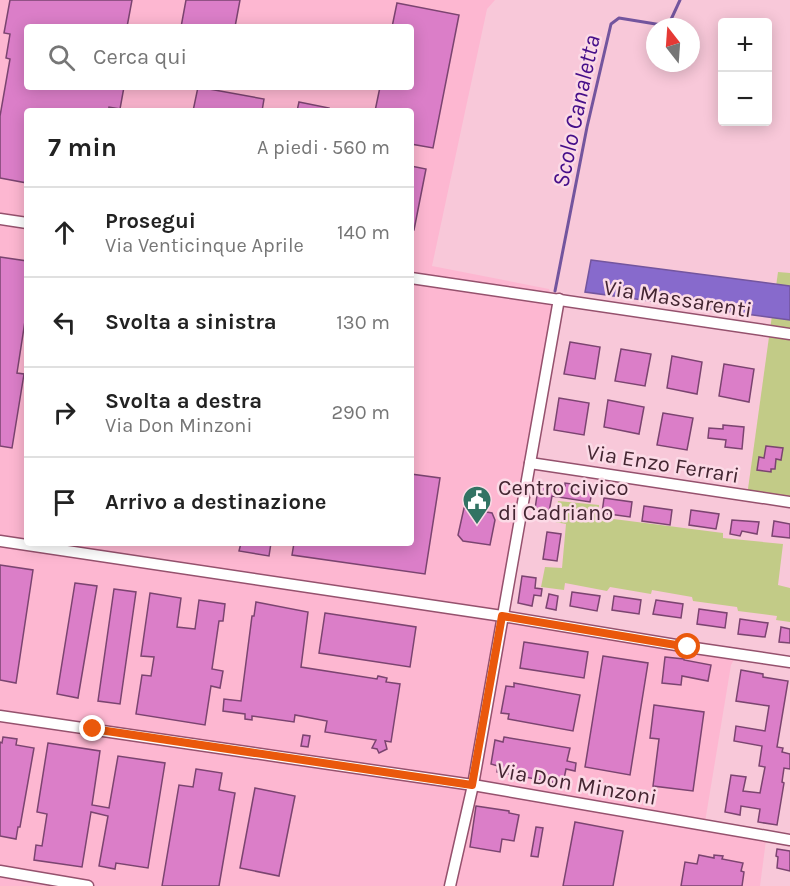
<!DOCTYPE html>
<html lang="it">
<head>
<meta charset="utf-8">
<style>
  body { margin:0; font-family:Karla,sans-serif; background:#f2f2f2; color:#222 }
  .controls { position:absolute; right:18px; top:18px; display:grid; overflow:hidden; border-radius:6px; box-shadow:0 3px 15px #0003 }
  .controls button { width:54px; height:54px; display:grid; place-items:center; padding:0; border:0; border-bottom:2px solid #e0e0e0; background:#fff; color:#222; font:30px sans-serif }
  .compass { position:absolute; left:646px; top:18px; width:54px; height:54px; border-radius:50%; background:#fff; box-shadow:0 3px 15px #0003; rotate:343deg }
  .stop { position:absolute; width:18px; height:18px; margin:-14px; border:4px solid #ea580c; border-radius:50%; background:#fff }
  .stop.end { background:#ea580c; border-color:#fff; box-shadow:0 2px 6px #0008 }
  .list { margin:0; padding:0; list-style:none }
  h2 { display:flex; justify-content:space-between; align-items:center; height:78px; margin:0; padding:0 24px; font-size:26px }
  h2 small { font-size:20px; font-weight:400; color:#767676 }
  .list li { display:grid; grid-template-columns:39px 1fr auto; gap:18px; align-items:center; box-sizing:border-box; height:90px; padding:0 24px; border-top:2px solid #e0e0e0 }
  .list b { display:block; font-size:22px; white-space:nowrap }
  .list p { margin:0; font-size:20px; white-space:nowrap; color:#767676 }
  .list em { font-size:20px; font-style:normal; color:#767676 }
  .icon { flex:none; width:33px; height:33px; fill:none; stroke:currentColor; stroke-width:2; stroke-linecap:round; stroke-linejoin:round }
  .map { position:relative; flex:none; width:790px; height:886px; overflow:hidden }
  .search { position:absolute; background:#fff; box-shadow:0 3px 15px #0003; left:24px; top:24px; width:390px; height:66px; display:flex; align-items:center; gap:15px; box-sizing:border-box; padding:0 21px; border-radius:6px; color:#767676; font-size:22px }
  .panel { position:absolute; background:#fff; box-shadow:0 3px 15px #0003; left:24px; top:108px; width:390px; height:438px; border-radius:6px }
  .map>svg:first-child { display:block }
  .built { fill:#fdb7d1; fill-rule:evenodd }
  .green { fill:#c2cb87 }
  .water { fill:#876acc; stroke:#73559e; stroke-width:1.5 }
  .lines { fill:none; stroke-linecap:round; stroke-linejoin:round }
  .stream { stroke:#73559e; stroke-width:3 }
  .building { fill:#db7ec8; stroke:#7b4470; stroke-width:1.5 }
  .street-casing { stroke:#95516d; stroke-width:13 }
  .street { stroke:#fff; stroke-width:10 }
  .route { stroke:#ea580c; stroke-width:8 }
  .labels { text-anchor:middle; stroke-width:5; stroke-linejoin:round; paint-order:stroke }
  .street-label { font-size:22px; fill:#432531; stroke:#fbdae6 }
  .poi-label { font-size:22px; fill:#432531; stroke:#fbdae6; text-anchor:start }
  .water-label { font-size:24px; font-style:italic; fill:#450e89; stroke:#fbdae6 }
</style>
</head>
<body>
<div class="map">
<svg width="790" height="886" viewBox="0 0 790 886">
  <rect width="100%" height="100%" fill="#f8c8d9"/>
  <path class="built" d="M0 0H495L487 9 432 266 549 289 558 312 502 619 740 648 731 665 705 822 766 840 760 886H0ZM27 27H411V87H27ZM27 111H411V543H27Z"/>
  <g class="green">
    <path d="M778 272 790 273V504L747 496Z"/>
    <path d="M558 501 599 505 598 517 723 533V538L783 544 778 585 790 588V622L776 620 777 616 738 611 737 607 693 601 692 597 652 590 651 594 610 587 607 591 565 583 564 590 541 587 545 567 562 568 566 524 555 522Z"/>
  </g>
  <path class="water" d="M591 260 790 286V320L585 292Z"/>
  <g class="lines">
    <path class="stream" d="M555 291 587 127 611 24 619 18 668 26 680 0"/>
  </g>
  <g class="building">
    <path d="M10 0H132L127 27H27V87H124L120 109 109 107 108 111H27V183L0 178V116L10 59 6 58 10 34 4 33Z"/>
    <path d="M186 0H240L235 27H181Z"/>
    <path d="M397 3 459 15 433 148 411 144V111H375L380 87H411V27H392Z"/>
    <path d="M198 87 264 99 262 111H193Z"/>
    <path d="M299 102 329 108 328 111H297Z"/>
    <path d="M411 166 426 169 414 230H411Z"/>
    <path d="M0 257 27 261V308L17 373 24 374 12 448 0 446Z"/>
    <path d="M570 342 600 347 595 379 564 374Z"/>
    <path d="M621 349 651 354 645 386 615 381Z"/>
    <path d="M672 356 702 362 697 394 667 388Z"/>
    <path d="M724 364 754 369 749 402 719 396Z"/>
    <path d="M559 398 589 403 584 435 554 430Z"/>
    <path d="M608 400 644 407 639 434 604 427Z"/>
    <path d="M663 413 693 418 687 450 657 445Z"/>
    <path d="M723 425 744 427 742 449 725 447 726 440 708 438 709 428 723 429Z"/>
    <path d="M766 446 783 448 781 460 776 459 775 469H771V472L757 470 759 457 764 458Z"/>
    <path d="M411 474 440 478 425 574 292 555 294 543H411Z"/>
    <path d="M539 482 565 486V483L593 487 590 502 552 496 549 512 535 509Z"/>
    <path d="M604 498 632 502 630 517 602 513Z"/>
    <path d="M644 506 672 510 670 525 642 521Z"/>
    <path d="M464 508 492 513 495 520 490 545 463 541 458 535Z"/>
    <path d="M691 510 719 514 716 529 689 525Z"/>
    <path d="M732 520 759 522 757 534 742 531 740 536 730 534Z"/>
    <path d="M774 521 790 524V538L772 536Z"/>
    <path d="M547 532 561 534 557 561 543 559Z"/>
    <path d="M241 543 261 545 262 543H271L269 556 239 551Z"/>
    <path d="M0 565 33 570 16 683 0 680Z"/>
    <path d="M522 576 536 578 535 588 542 589 541 596 534 595 532 606 518 603Z"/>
    <path d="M75 583 97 586 78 698 57 694Z"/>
    <path d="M114 589 136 592 120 704 98 701Z"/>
    <path d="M572 592 600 596 597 611 570 606Z"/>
    <path d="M150 593 181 598 177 627 195 629 199 600 225 604 223 621H219L212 669 223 671 220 688 211 686 205 725 136 714 142 675 151 676 154 657 141 656Z"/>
    <path d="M549 594 558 596 556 610 546 608Z"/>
    <path d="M614 596 641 600 639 614 612 610Z"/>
    <path d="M656 600 683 604 681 618 653 614Z"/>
    <path d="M256 602 308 612 301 667 377 679 378 676 387 678 386 682 400 684 391 742 385 741 387 749 379 753 377 749 372 748 376 740 325 732 327 721 295 715 294 722 252 716V720L245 719V714L223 711 224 699 241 701 252 616H254Z"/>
    <path d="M699 609 727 613 725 628 697 624Z"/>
    <path d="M325 613 416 627 410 667 319 653Z"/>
    <path d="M740 619 768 623 765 637 738 634Z"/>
    <path d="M781 627 790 629V643L779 642Z"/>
    <path d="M524 642 588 652 584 678 520 668Z"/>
    <path d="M603 656 648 663 630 775 585 767Z"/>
    <path d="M665 657 684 659V660L711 665 708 681 682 676 681 685 662 683Z"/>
    <path d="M741 670 763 674V677L788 681 777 747 783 748 782 752 790 754V769L784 768 782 782 784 783 777 825 758 822 760 809 741 806 740 815 725 812 731 775 746 777 743 791 760 793 765 767 759 766 762 746 734 741 736 726 765 731 769 706 736 701Z"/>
    <path d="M514 683 580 695 573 731 508 719 509 714 501 713 506 686 514 687Z"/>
    <path d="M654 705 704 712 693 791 653 786 659 739 650 738Z"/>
    <path d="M303 735 310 736 308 747 301 746Z"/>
    <path d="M3 737 17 739 16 745 34 748 20 827H18L16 839 0 836V742L2 743Z"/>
    <path d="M504 737 570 748 567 761 576 763 575 771 566 769 563 784 497 772 498 766 491 764 495 740 503 742Z"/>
    <path d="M48 743 100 751 92 805 109 808 118 756 165 763 148 868 116 863 115 869 99 866 108 816 91 812 82 867 34 860 36 845 42 846 47 814 37 812Z"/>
    <path d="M196 769 222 773 219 790 235 793 219 886H162L179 785 193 787Z"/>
    <path d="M255 788 295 796 279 876 240 868Z"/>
    <path d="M476 806 509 811V813L519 815 514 841 502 839 500 852 470 847Z"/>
    <path d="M575 822 623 831 613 886H563Z"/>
    <path d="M536 827 543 828 538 857 531 856Z"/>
    <path d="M777 849 790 851V871L777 868 778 857 776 856Z"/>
    <path d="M699 855 714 858V855L723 856 722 859 743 863 741 871 744 872 742 886H681L685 862 697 864Z"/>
  </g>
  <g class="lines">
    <g class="street-casing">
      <g id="street">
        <path d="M0 219 27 223"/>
        <path d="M411 278 790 334"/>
        <path d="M530 463 790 502"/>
        <path d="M0 541 502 616 688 647 790 662"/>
        <path d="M0 716 473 785 790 840"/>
        <path d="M0 871 88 886"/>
        <path d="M450 886 473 785 559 299"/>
      </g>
    </g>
    <use href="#street" class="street"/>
  </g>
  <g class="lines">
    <path class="route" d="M93 729 472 785 502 616 688 647"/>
  </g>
  <defs>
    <g id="civic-pin" transform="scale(1.5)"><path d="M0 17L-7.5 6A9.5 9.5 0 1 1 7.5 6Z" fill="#327363" stroke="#fbdae6"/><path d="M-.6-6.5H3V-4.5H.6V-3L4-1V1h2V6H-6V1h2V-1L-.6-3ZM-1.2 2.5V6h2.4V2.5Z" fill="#fff"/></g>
  </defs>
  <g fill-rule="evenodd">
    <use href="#civic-pin" x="477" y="500"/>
  </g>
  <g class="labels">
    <g class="street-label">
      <text transform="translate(678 298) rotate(9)" y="8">Via Massarenti</text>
      <text transform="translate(663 463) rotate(9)" y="8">Via Enzo Ferrari</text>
      <text transform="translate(577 783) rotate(10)" y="8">Via Don Minzoni</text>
    </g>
    <g class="poi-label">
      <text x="498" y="495">Centro civico<tspan x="498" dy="25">di Cadriano</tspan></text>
    </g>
    <g class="water-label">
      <text transform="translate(576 111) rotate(-78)" y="8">Scolo Canaletta</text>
    </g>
  </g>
</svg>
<div class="controls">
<button>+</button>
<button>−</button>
</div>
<svg class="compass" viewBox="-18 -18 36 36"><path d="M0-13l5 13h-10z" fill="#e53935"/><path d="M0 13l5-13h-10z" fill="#767676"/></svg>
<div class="stop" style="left:688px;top:647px"></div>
<div class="stop end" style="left:93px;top:729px"></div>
<div class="search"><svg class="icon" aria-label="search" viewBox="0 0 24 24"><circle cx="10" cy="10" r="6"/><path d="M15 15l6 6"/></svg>Cerca qui</div>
<section class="panel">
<h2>7 min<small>A piedi · 560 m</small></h2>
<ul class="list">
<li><svg class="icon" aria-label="ahead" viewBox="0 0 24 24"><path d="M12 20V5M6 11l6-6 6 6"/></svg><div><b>Prosegui</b><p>Via Venticinque Aprile</p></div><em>140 m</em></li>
<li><svg class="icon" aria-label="left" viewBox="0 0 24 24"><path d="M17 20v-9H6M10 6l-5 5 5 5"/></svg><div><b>Svolta a sinistra</b></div><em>130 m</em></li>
<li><svg class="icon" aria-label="right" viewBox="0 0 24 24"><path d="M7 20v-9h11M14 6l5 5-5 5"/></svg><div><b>Svolta a destra</b><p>Via Don Minzoni</p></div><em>290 m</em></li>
<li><svg class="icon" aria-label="arrive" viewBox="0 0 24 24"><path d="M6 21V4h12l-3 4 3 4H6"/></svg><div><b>Arrivo a destinazione</b></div></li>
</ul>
</section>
</div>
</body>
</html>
